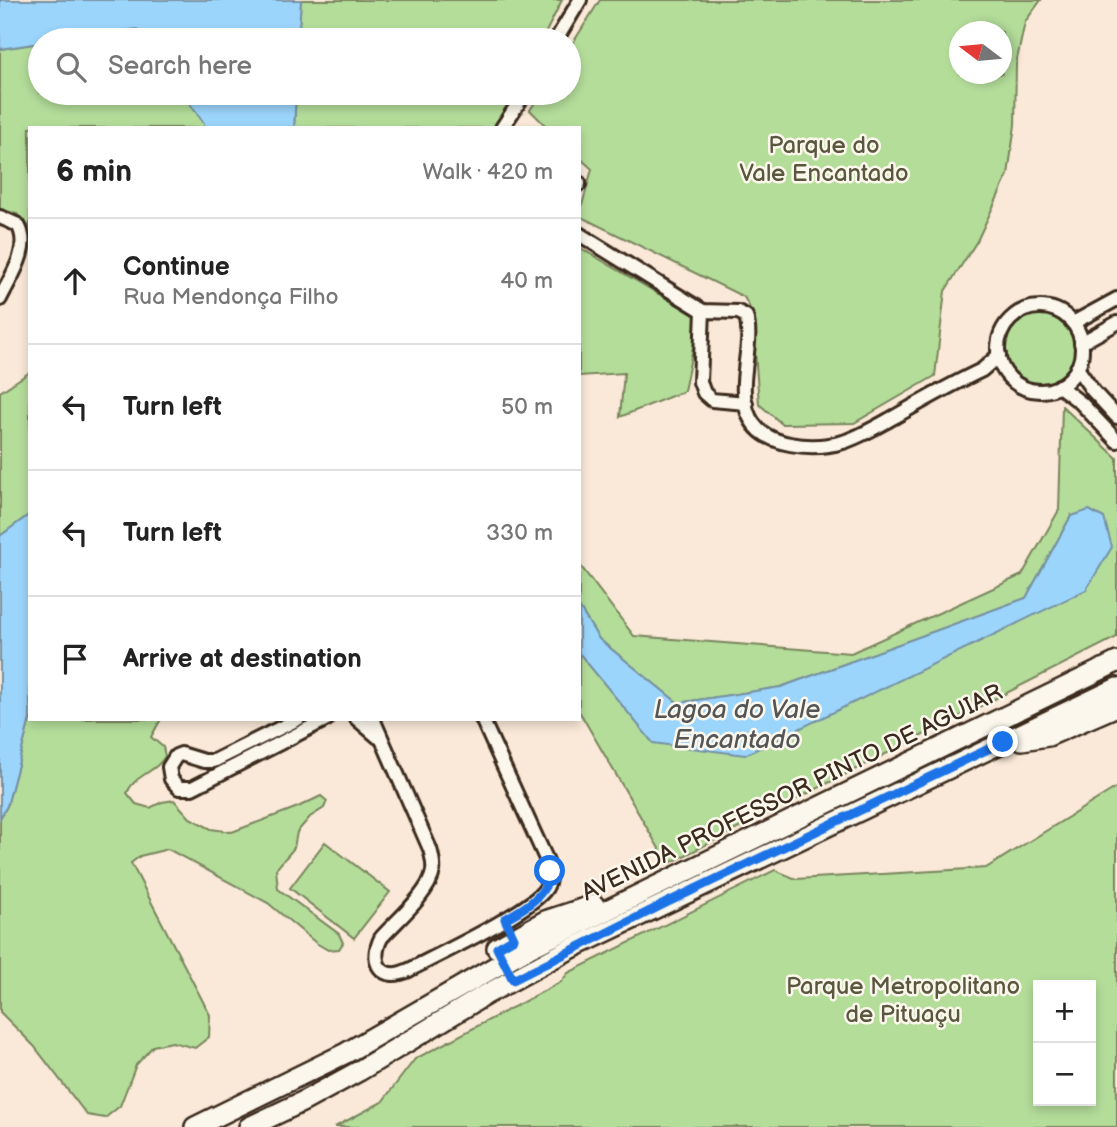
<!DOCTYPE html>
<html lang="en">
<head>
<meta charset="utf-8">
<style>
  body { margin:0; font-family:"Balsamiq Sans",sans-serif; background:#f6f6f6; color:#222 }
  .controls { position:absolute; right:21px; bottom:21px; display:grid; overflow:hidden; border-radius:0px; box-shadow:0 4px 10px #0003 }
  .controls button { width:63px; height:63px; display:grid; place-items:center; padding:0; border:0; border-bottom:2px solid #e0e0e0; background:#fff; color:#222; font:35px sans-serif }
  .compass { position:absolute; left:949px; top:21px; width:63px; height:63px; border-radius:50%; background:#fff; box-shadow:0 4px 10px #0003; rotate:286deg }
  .stop { position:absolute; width:21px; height:21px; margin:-16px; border:5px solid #1a73e8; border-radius:50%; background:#fff }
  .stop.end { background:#1a73e8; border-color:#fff; box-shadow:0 2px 7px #0008 }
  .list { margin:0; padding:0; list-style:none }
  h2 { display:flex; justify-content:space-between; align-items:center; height:91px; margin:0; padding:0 28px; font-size:30px }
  h2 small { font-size:23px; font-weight:400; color:#767676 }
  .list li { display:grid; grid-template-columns:46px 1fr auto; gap:21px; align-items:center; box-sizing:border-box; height:126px; padding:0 28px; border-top:2px solid #e0e0e0 }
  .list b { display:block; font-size:26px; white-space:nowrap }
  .list p { margin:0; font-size:23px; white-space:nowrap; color:#767676 }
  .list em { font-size:23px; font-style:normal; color:#767676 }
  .icon { flex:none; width:38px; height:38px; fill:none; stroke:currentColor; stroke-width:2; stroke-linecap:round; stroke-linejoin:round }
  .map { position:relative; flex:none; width:1117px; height:1127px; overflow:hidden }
  .search { position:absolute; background:#fff; box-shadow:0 4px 10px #0003; left:28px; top:28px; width:553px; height:77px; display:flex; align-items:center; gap:18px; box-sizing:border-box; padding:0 24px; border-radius:38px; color:#767676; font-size:26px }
  .panel { position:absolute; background:#fff; box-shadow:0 4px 10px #0003; left:28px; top:126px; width:553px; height:595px; border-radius:0px }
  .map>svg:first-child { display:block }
  .green { fill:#b4dd9a; stroke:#78845c; stroke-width:2; fill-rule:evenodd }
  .water { fill:#9cd5fc; stroke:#7591a3; stroke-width:2 }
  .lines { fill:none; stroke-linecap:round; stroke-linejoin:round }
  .minor-casing { stroke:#3b2a1e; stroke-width:18 }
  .primary-casing { stroke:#3b2a1e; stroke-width:24 }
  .minor { stroke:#fbf7ec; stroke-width:12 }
  .primary { stroke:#fbf7ec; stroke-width:19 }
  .route { stroke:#1a73e8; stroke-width:9 }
  .labels { text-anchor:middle; stroke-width:5; stroke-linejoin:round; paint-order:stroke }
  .park-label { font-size:24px; fill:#59573d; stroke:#fbf7ec }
  .street-label { font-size:24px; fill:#3b2a1e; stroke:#fbf7ec }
  .water-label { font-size:26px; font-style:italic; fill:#535556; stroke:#fbf7ec }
</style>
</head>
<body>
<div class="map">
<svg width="1117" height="1127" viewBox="0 0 1117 1127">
  <rect width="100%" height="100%" fill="#fae9d8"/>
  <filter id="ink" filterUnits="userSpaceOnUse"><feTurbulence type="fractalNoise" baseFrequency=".0143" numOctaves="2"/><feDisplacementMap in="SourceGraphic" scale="14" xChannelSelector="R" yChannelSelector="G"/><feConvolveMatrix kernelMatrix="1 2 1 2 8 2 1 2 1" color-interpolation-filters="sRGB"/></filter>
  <g filter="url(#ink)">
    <g class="green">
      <path d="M301 0H562L542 40H298Z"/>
      <path d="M600 0H1041L1025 22 1016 64 1015 125 1008 175 977 241 945 291 935 376 854 423 782 424 759 404 752 312 744 297 579 216 592 169 579 157V128H548L530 110 541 93H569V49ZM960 32H1002V74H960Z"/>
      <path d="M137 29 145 40H61Z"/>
      <path d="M40 43V93H182L204 123V128H30V228L17 214 0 209V49Z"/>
      <path d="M296 93H516L498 128H294Z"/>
      <path d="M579 247 699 318 684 391 620 417 624 373 579 376Z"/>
      <circle cx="1040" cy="349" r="35"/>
      <path d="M30 372V514L0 536V392Z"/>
      <path d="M1062 406 1117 458V637L668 864 579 711V653L653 742 1086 590 1071 516 1026 598 781 687 678 703 599 639 579 607V564L634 636 851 653 1022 575 1059 510Z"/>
      <path d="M30 719H161L151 737 163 747 165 756C156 773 135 774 127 793L136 804 150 808 162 802 174 800 190 818 211 829 232 832 298 807 321 796 327 801 324 808 310 817 297 832 294 848 276 869 278 889 339 934 343 943 339 949 328 950 316 943 268 903 168 849 140 856 131 863 210 1015 209 1037 195 1048 172 1042 153 1046 136 1065 120 1106 105 1118 87 1115 34 1046 0 1012V818L7 806Z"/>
      <path d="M1117 787V1127H335L382 1102 415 1059 561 982 568 973 775 870 796 879 986 868ZM1038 985H1091V1101H1038Z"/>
      <path d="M325 842 390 892 354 938 290 888Z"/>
    </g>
    <g class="water">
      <path d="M0 0H301L298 40H145L137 29 61 40H40V43L0 49Z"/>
      <path d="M182 93H296L294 128H204V123Z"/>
      <path d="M1089 510 1104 518 1112 547 1086 590 745 755 653 743 579 653V607L599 639 678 703 781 687 1026 598 1071 516Z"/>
      <path d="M30 514V719L7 806 0 818V536Z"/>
    </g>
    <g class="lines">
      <g class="minor-casing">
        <g id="minor">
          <path d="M556 40 580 0"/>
          <path d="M502 128 525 93"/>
          <path d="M579 183V184"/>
          <path d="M0 217 18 225C32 248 10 278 0 299"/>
          <path d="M579 234 703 311 738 312 746 316C755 347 734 385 750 418 765 448 814 450 843 442 862 436 879 425 896 416 924 400 952 384 982 370L999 355"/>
          <circle cx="1040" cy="349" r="42"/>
          <path d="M703 311 700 382 704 393 712 400 746 403"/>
          <path d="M1073 323 1117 299"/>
          <path d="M1081 343 1117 323"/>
          <path d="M1077 368 1093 391 1117 417"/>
          <path d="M1059 386 1081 403 1117 441"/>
          <path d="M298 719 214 761H204L181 754 176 756 169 767 171 779 179 788H192L327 719"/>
          <path d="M357 719 378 737"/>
          <path d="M373 719 430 849C432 856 434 864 433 871 430 893 395 922 381 938 369 962 381 983 409 970 436 956 532 911 546 888 551 879 549 870 547 861L482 719"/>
        </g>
      </g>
      <g class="primary-casing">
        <g id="primary">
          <path d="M1022 740 1048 736 1117 706"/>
          <path d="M497 948 545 921 594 905"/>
          <path d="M195 1127 346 1053 521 952 1117 662"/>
          <path d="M249 1127 304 1101 359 1071 485 995 572 948 1117 688"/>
        </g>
      </g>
      <use href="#minor" class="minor"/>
      <use href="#primary" class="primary"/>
    </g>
  </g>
  <g class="lines" filter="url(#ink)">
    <path class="route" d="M550 871C547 896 525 908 505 919L514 938 497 948 513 980 666 903 1003 742"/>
  </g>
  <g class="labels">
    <g class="park-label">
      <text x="824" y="153">Parque do<tspan x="824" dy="28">Vale Encantado</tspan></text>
      <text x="903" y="994">Parque Metropolitano<tspan x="903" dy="28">de Pituaçu</tspan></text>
    </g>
    <g class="street-label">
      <text transform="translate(792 792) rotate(-26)" y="8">AVENIDA PROFESSOR PINTO DE AGUIAR</text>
    </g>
    <g class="water-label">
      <text x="737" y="718">Lagoa do Vale<tspan x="737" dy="30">Encantado</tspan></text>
    </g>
  </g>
</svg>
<div class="controls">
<button>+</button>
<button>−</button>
</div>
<svg class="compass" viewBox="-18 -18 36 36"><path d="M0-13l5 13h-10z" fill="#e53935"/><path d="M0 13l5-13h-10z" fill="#767676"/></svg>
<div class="stop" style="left:550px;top:871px"></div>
<div class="stop end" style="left:1003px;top:742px"></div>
<div class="search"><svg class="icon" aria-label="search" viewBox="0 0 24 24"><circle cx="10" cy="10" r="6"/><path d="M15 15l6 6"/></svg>Search here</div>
<section class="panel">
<h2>6 min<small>Walk · 420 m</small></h2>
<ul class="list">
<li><svg class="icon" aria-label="ahead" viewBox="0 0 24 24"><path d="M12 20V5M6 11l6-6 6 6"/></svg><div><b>Continue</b><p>Rua Mendonça Filho</p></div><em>40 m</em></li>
<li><svg class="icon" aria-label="left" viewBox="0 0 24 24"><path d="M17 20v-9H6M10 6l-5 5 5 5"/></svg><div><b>Turn left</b></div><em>50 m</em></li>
<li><svg class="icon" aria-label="left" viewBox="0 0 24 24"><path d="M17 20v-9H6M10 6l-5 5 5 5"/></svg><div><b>Turn left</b></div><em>330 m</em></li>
<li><svg class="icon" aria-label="arrive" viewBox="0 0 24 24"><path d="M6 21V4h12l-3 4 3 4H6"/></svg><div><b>Arrive at destination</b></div></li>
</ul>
</section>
</div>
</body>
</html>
